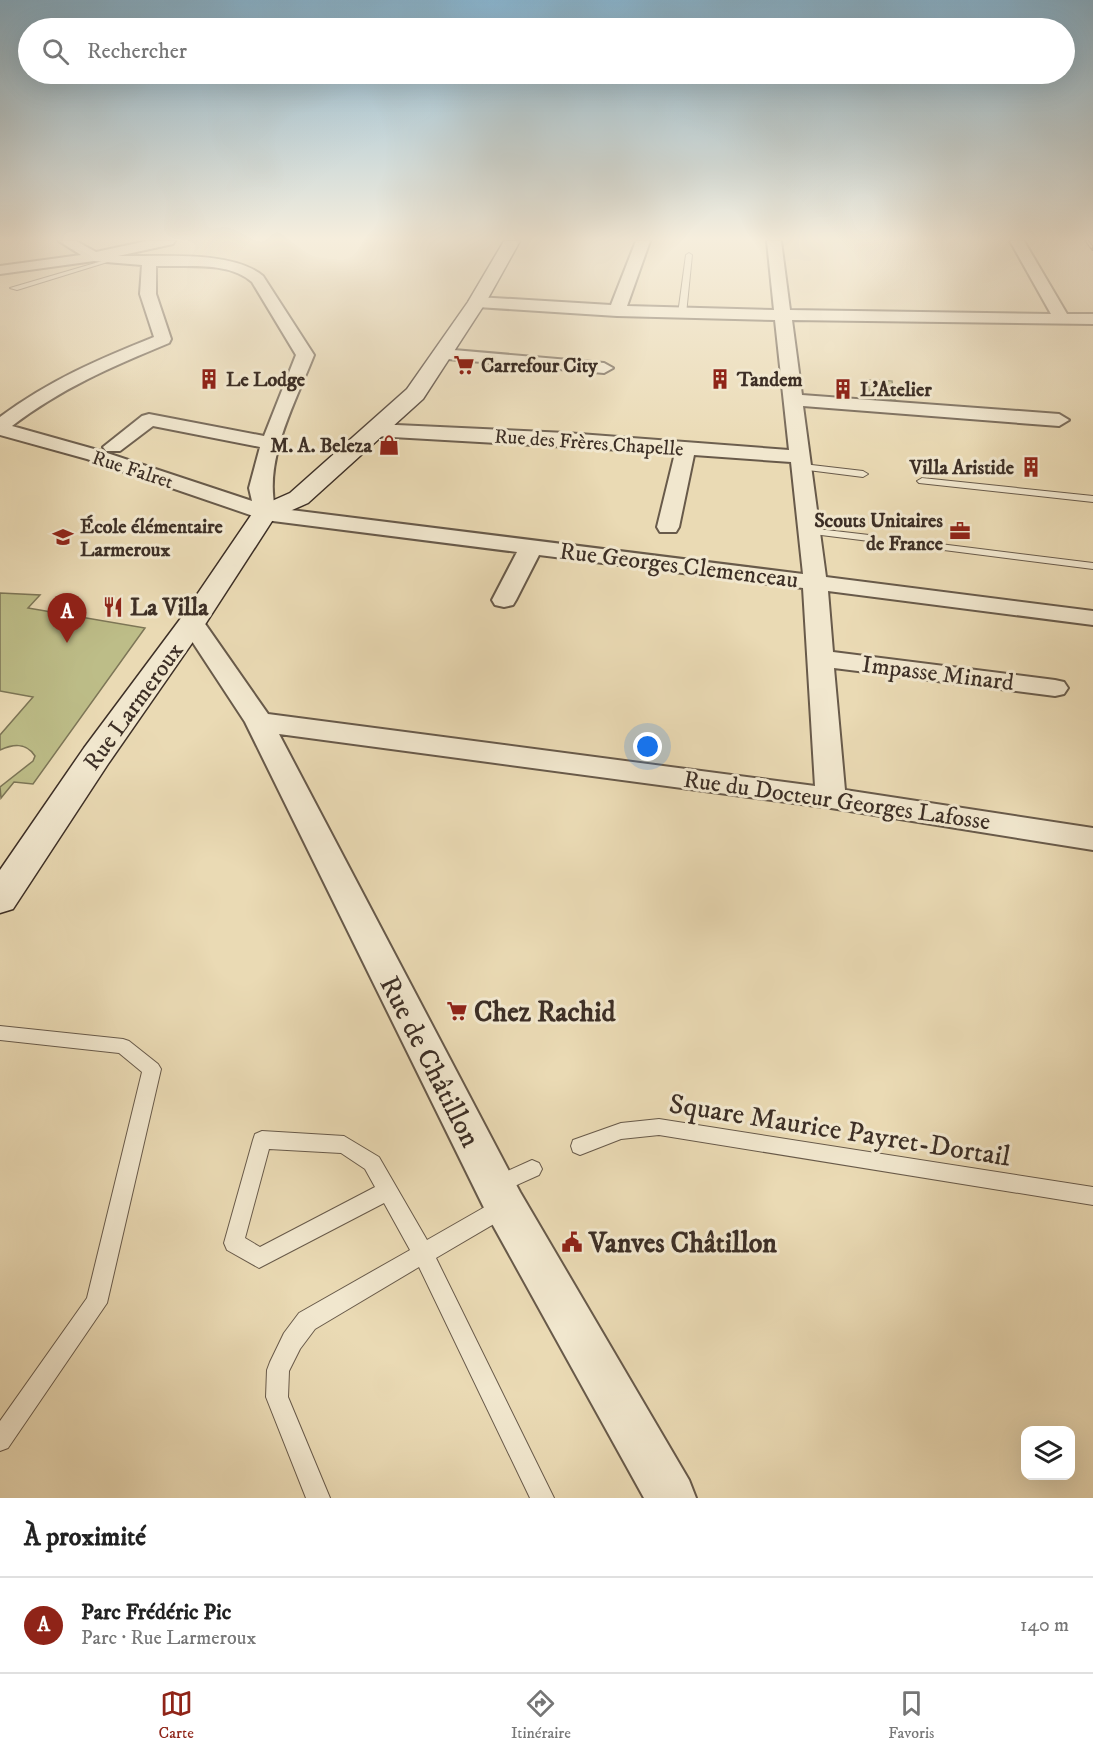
<!DOCTYPE html>
<html lang="fr">
<head>
<meta charset="utf-8">
<style>
  body { margin:0; font-family:"IM FELL DW Pica",serif; background:#f6f6f6; color:#222 }
  .controls { position:absolute; right:18px; bottom:18px; display:grid; overflow:hidden; border-radius:12px; box-shadow:0 6px 24px #0002 }
  .controls button { width:54px; height:54px; display:grid; place-items:center; padding:0; border:0; border-bottom:2px solid #e0e0e0; background:#fff; color:#222; font:30px sans-serif }
  .you { position:absolute; left:648px; top:747px; width:21px; height:21px; margin:-15px; border:4px solid #fff; border-radius:50%; background:#1a73e8; box-shadow:0 0 0 9px #1a73e833 }
  .badge { display:grid; place-items:center; width:39px; height:39px; border-radius:50%; background:#8f2418; color:#fff; font-size:20px; font-weight:700 }
  .pin { position:absolute; translate:-50% -50px; filter:drop-shadow(0 2px 3px #0008) }
  .pin::after { content:''; position:absolute; top:32px; width:21px; height:18px; background:inherit; clip-path:polygon(0 0,100% 0,50% 100%) }
  .list { margin:0; padding:0; list-style:none }
  h2 { display:flex; justify-content:space-between; align-items:center; height:78px; margin:0; padding:0 24px; font-size:26px }
  h2 small { font-size:20px; font-weight:400; color:#767676 }
  .list li { display:grid; grid-template-columns:39px 1fr auto; gap:18px; align-items:center; box-sizing:border-box; height:96px; padding:0 24px; border-top:2px solid #e0e0e0 }
  .list b { display:block; font-size:22px; white-space:nowrap }
  .list p { margin:0; font-size:20px; white-space:nowrap; color:#767676 }
  .list em { font-size:20px; font-style:normal; color:#767676 }
  .icon { flex:none; width:33px; height:33px; fill:none; stroke:currentColor; stroke-width:2; stroke-linecap:round; stroke-linejoin:round }
  .map { position:relative; flex:none; width:1093px; height:1498px; overflow:hidden }
  .search { position:absolute; background:#fff; box-shadow:0 6px 24px #0002; left:18px; right:18px; top:18px; height:66px; display:flex; align-items:center; gap:15px; box-sizing:border-box; padding:0 21px; border-radius:33px; color:#767676; font-size:22px }
  .sheet { height:174px; background:#fff }
  nav { display:flex; justify-content:space-around; align-items:center; box-sizing:border-box; height:84px; border-top:2px solid #e0e0e0; background:#fff; font-size:16px; color:#767676 }
  nav a { display:grid; justify-items:center; gap:3px }
  nav .on { color:#8f2418 }
  .map>svg:first-child { display:block }
  .green { fill:#bdbd88; stroke:#7d7657; stroke-width:1.5 }
  .lines { fill:none; stroke-linecap:round; stroke-linejoin:round }
  .lane-casing { stroke:#685a4a; stroke-width:2 }
  .street-casing { stroke:#685a4a; stroke-width:4 }
  .secondary-casing { stroke:#3d2f26; stroke-width:3 }
  .lane { fill:#f1e7ce; fill-rule:evenodd }
  .street { fill:#f1e7ce; fill-rule:evenodd }
  .secondary { fill:#f1e7ce; fill-rule:evenodd }
  .rail-casing { stroke:#3d2f26; stroke-width:4 }
  .rail { stroke:#f1e7ce; stroke-width:2; stroke-dasharray:8; stroke-linecap:butt }
  .labels { text-anchor:middle; stroke-width:6; stroke-linejoin:round; paint-order:stroke }
  .far-poi-label { font-size:20px; font-weight:bold; fill:#3d2f26; stroke:#f1e7ce; text-anchor:start }
  .far-street-label { font-size:20px; fill:#3d2f26; stroke:#f1e7ce }
  .street-label { font-size:24px; fill:#3d2f26; stroke:#f1e7ce }
  .poi-label { font-size:24px; font-weight:bold; fill:#3d2f26; stroke:#f1e7ce; text-anchor:start }
  .near-poi-label { font-size:28px; font-weight:bold; fill:#3d2f26; stroke:#f1e7ce; text-anchor:start }
  .near-street-label { font-size:28px; fill:#3d2f26; stroke:#f1e7ce }
</style>
</head>
<body>
<div class="map">
<svg width="1093" height="1498" viewBox="0 0 1093 1498">
  <rect width="100%" height="100%" fill="#eadab4"/>
  <filter id="stains"><feTurbulence type="fractalNoise" baseFrequency=".00333" numOctaves="4"/><feColorMatrix values="0 0 0 0 .2 0 0 0 0 .09 0 0 0 0 .02 0 0 0 .5 -.17"/></filter>
  <radialGradient id="worn" r=".72"><stop offset=".6" stop-color="#630" stop-opacity="0"/><stop offset="1" stop-color="#630" stop-opacity=".3"/></radialGradient>
  <g class="green">
    <path d="M867 380 892 381 893 389 901 390 902 394 894 393 895 400H871Z"/>
    <path d="M0 593 40 595 28 608 145 628 33 784 14 782 1 798 0 787 33 761 35 756C26 742 13 744 0 750V735L33 697 0 691Z"/>
  </g>
  <g class="lines">
    <g class="lane-casing">
      <g id="lane">
        <path d="M689 253 692 255 686 314 682 316 678 314 686 255Z"/>
        <path d="M109 259 114 260 17 290 10 288Z"/>
        <path d="M803 464 863 471 868 474 863 477 800 469V465Z"/>
        <path d="M922 478 1093 496V502L919 483 917 481Z"/>
        <path d="M809 528 869 535 874 538 869 541 805 533 804 531Z"/>
        <path d="M940 544 1093 563V569L936 549 935 547Z"/>
        <path d="M0 1026 123 1039 129 1041 158 1064 161 1069 107 1303 8 1448 0 1451V1421L87 1298 142 1072 119 1053 0 1040Z"/>
        <path d="M659 1119 1093 1187V1205L659 1135 621 1139 580 1155 573 1152 571 1146 573 1140 621 1123Z"/>
        <path d="M262 1131 344 1136 379 1157 427 1240 497 1200 504 1198 511 1200 514 1207 511 1214 436 1258 554 1498H530L419 1267 315 1329 300 1349 289 1371 288 1397 330 1498H306L266 1397 267 1370 270 1362 284 1333 299 1313 410 1250 384 1203 259 1268 227 1250 224 1243 253 1140 255 1134ZM269 1149 341 1153 365 1169 375 1187 260 1247 245 1238Z"/>
        <path d="M532 1160 539 1163 542 1169 539 1175 497 1194 490 1191 487 1185 490 1179Z"/>
      </g>
    </g>
    <g class="street-casing">
      <g id="street">
        <path d="M59 241H76L96 252 147 241H175L173 244 118 256C159 257 232 250 263 276L314 355C296 401 264 458 275 508L803 574 791 462 694 455 679 527 676 532H660L657 527 675 453 375 436 365 430 375 424 566 433 789 450 775 320 617 316 477 307 469 302 477 297 611 305 636 241H650L627 306 774 310 767 241H781L790 310 1051 314 1010 241H1024L1067 314H1093V324L792 320 802 395 1059 414 1069 420 1059 426 803 406 826 577 1093 611V625L828 591 833 652 1055 680 1064 682 1068 688 1064 694 1055 696 834 668 845 790 1093 828V850L831 808 279 734 520 1192 689 1480 696 1498H644L490 1220 245 722 180 623 183 618 192 616 201 618 268 714 815 786 803 588 539 555 516 600 513 605 504 607 495 605 492 600 517 552 265 520 87 459 0 435V417C48 381 99 359 154 337L140 294 142 265 94 261 0 274V266L81 255ZM156 266C187 267 228 261 252 282L296 355 264 436 149 414 142 416 103 447 106 451H120L153 426 260 447 249 488 252 501 101 451 12 426C62 388 111 367 169 343L171 339 156 294Z"/>
        <path d="M442 349 604 363 613 368 604 373 436 358 433 354Z"/>
      </g>
    </g>
    <g class="secondary-casing">
      <path id="secondary" d="M504 241H520L486 302 423 399 308 503 274 518 206 623 108 764 13 909 0 913V870L84 748 181 618 256 508 290 493 407 389 468 302Z"/>
    </g>
    <use href="#lane" class="lane"/>
    <use href="#street" class="street"/>
    <use href="#secondary" class="secondary"/>
    <g class="rail-casing">
      <path id="rail" d="M1087 241 1093 249"/>
    </g>
    <use href="#rail" class="rail"/>
  </g>
  <linearGradient id="sky" x2="0" y2="1"><stop stop-color="#88b6d2"/><stop offset="0.53" stop-color="#f6eedd"/><stop offset="1" stop-color="#f6eedd" stop-opacity="0"/></linearGradient>
  <rect width="1093" height="451" fill="url(#sky)"/>
  <defs>
    <g id="supermarket-bare" transform="scale(1.62)"><path d="M-6-5.5h2.5l.6 2H6L4.5 2H-2.5L-4.4-4H-6ZM-1.5 3.2a1.3 1.3 0 1 0 .1 0ZM3 3.2a1.3 1.3 0 1 0 .1 0Z" fill="#8f2418" stroke="#f1e7ce" stroke-width="2.5" paint-order="stroke"/></g>
    <g id="building-bare" transform="scale(1.62)"><path d="M-4-6H4V6H1V3H-1V6H-4ZM-2.5-4.3h1.7v1.8h-1.7ZM.8-4.3h1.7v1.8H.8ZM-2.5-1h1.7V.8h-1.7ZM.8-1h1.7V.8H.8Z" fill="#8f2418" stroke="#f1e7ce" stroke-width="2.5" paint-order="stroke"/></g>
    <g id="shop-bare" transform="scale(1.62)"><path d="M-5-2.5h2.3a2.7 3.5 0 0 1 5.4 0H5L5.5 6h-11ZM-1.5-2.5h3a1.5 2.3 0 0 0-3 0Z" fill="#8f2418" stroke="#f1e7ce" stroke-width="2.5" paint-order="stroke"/></g>
    <g id="office-bare" transform="scale(1.62)"><path d="M-6-3h4V-5.5h4V-3h4V5H-6ZM-1-4.5V-3h2v-1.5ZM-6 0V1H6V0Z" fill="#8f2418" stroke="#f1e7ce" stroke-width="2.5" paint-order="stroke"/></g>
    <g id="school-bare" transform="scale(1.62)"><path d="M0-5L7-2L0 1L-7-2ZM-4 1L0 2.5L4 1V4Q0 6-4 4Z" fill="#8f2418" stroke="#f1e7ce" stroke-width="2.5" paint-order="stroke"/></g>
    <g id="restaurant-bare" transform="scale(1.62)"><path d="M-5-6h1v4h1v-4h1v4h1v-4h1v5L-1.5 .5V6h-2V.5L-5-1ZM5-6V6H3V1.5H1.5Q1.5-4 5-6Z" fill="#8f2418" stroke="#f1e7ce" stroke-width="2.5" paint-order="stroke"/></g>
    <g id="civic-bare" transform="scale(1.62)"><path d="M-.6-6.5H3V-4.5H.6V-3L4-1V1h2V6H-6V1h2V-1L-.6-3ZM-1.2 2.5V6h2.4V2.5Z" fill="#8f2418" stroke="#f1e7ce" stroke-width="2.5" paint-order="stroke"/></g>
  </defs>
  <g fill-rule="evenodd">
    <use href="#supermarket-bare" x="464" y="365"/>
    <use href="#building-bare" x="209" y="379"/>
    <use href="#building-bare" x="720" y="379"/>
    <use href="#building-bare" x="843" y="389"/>
    <use href="#shop-bare" x="389" y="445"/>
    <use href="#building-bare" x="1031" y="467"/>
    <use href="#office-bare" x="960" y="531"/>
    <use href="#school-bare" x="63" y="537"/>
    <use href="#restaurant-bare" x="113" y="607"/>
    <use href="#supermarket-bare" x="457" y="1011"/>
    <use href="#civic-bare" x="572" y="1242"/>
  </g>
  <g class="labels">
    <g class="far-poi-label">
      <text x="481" y="372">Carrefour City</text>
      <text x="226" y="386">Le Lodge</text>
      <text x="737" y="386">Tandem</text>
      <text x="860" y="396">L'Atelier</text>
      <text x="372" y="452" text-anchor="end">M. A. Beleza</text>
      <text x="1014" y="474" text-anchor="end">Villa Aristide</text>
      <text x="943" y="527" text-anchor="end">Scouts Unitaires<tspan x="943" dy="23">de France</tspan></text>
      <text x="80" y="533">École élémentaire<tspan x="80" dy="23">Larmeroux</tspan></text>
    </g>
    <g class="far-street-label">
      <text transform="translate(589 442) rotate(4)" y="7">Rue des Frères Chapelle</text>
      <text transform="translate(133 469) rotate(18)" y="7">Rue Falret</text>
    </g>
    <g class="street-label">
      <text transform="translate(679 565) rotate(7)" y="8">Rue Georges Clemenceau</text>
      <text transform="translate(938 673) rotate(7)" y="8">Impasse Minard</text>
      <text transform="translate(133 706) rotate(-54)" y="8">Rue Larmeroux</text>
      <text transform="translate(837 800) rotate(8)" y="8">Rue du Docteur Georges Lafosse</text>
    </g>
    <g class="poi-label">
      <text x="130" y="615">La Villa</text>
    </g>
    <g class="near-poi-label">
      <text x="474" y="1021">Chez Rachid</text>
      <text x="589" y="1252">Vanves Châtillon</text>
    </g>
    <g class="near-street-label">
      <text transform="translate(431 1061) rotate(63)" y="10">Rue de Châtillon</text>
      <text transform="translate(840 1129) rotate(9)" y="10">Square Maurice Payret-Dortail</text>
    </g>
  </g>
  <rect width="100%" height="100%" filter="url(#stains)"/>
  <rect width="100%" height="100%" fill="url(#worn)"/>
</svg>
<div class="controls">
<button><svg class="icon" aria-label="layers" viewBox="0 0 24 24"><path d="M12 4l9 5-9 5-9-5zM3 14l9 5 9-5"/></svg></button>
</div>
<div class="you"></div>
<div class="pin badge" style="left:67px;top:643px">A</div>
<div class="search"><svg class="icon" aria-label="search" viewBox="0 0 24 24"><circle cx="10" cy="10" r="6"/><path d="M15 15l6 6"/></svg>Rechercher</div>
</div>
<section class="sheet">
<h2>À proximité<small></small></h2>
<ul class="list">
<li><span class="badge">A</span><div><b>Parc Frédéric Pic</b><p>Parc · Rue Larmeroux</p></div><em>140 m</em></li>
</ul>
</section>
<nav>
<a class="on"><svg class="icon" aria-label="map" viewBox="0 0 24 24"><path d="M3 6l6-2 6 2 6-2v14l-6 2-6-2-6 2zM9 4v14M15 6v14"/></svg>Carte</a>
<a><svg class="icon" aria-label="directions" viewBox="0 0 24 24"><path d="M12 3l9 9-9 9-9-9zM9 14v-3h6M13 9l2 2-2 2"/></svg>Itinéraire</a>
<a><svg class="icon" aria-label="saved" viewBox="0 0 24 24"><path d="M7 4h10v16l-5-4-5 4z"/></svg>Favoris</a>
</nav>
</body>
</html>
